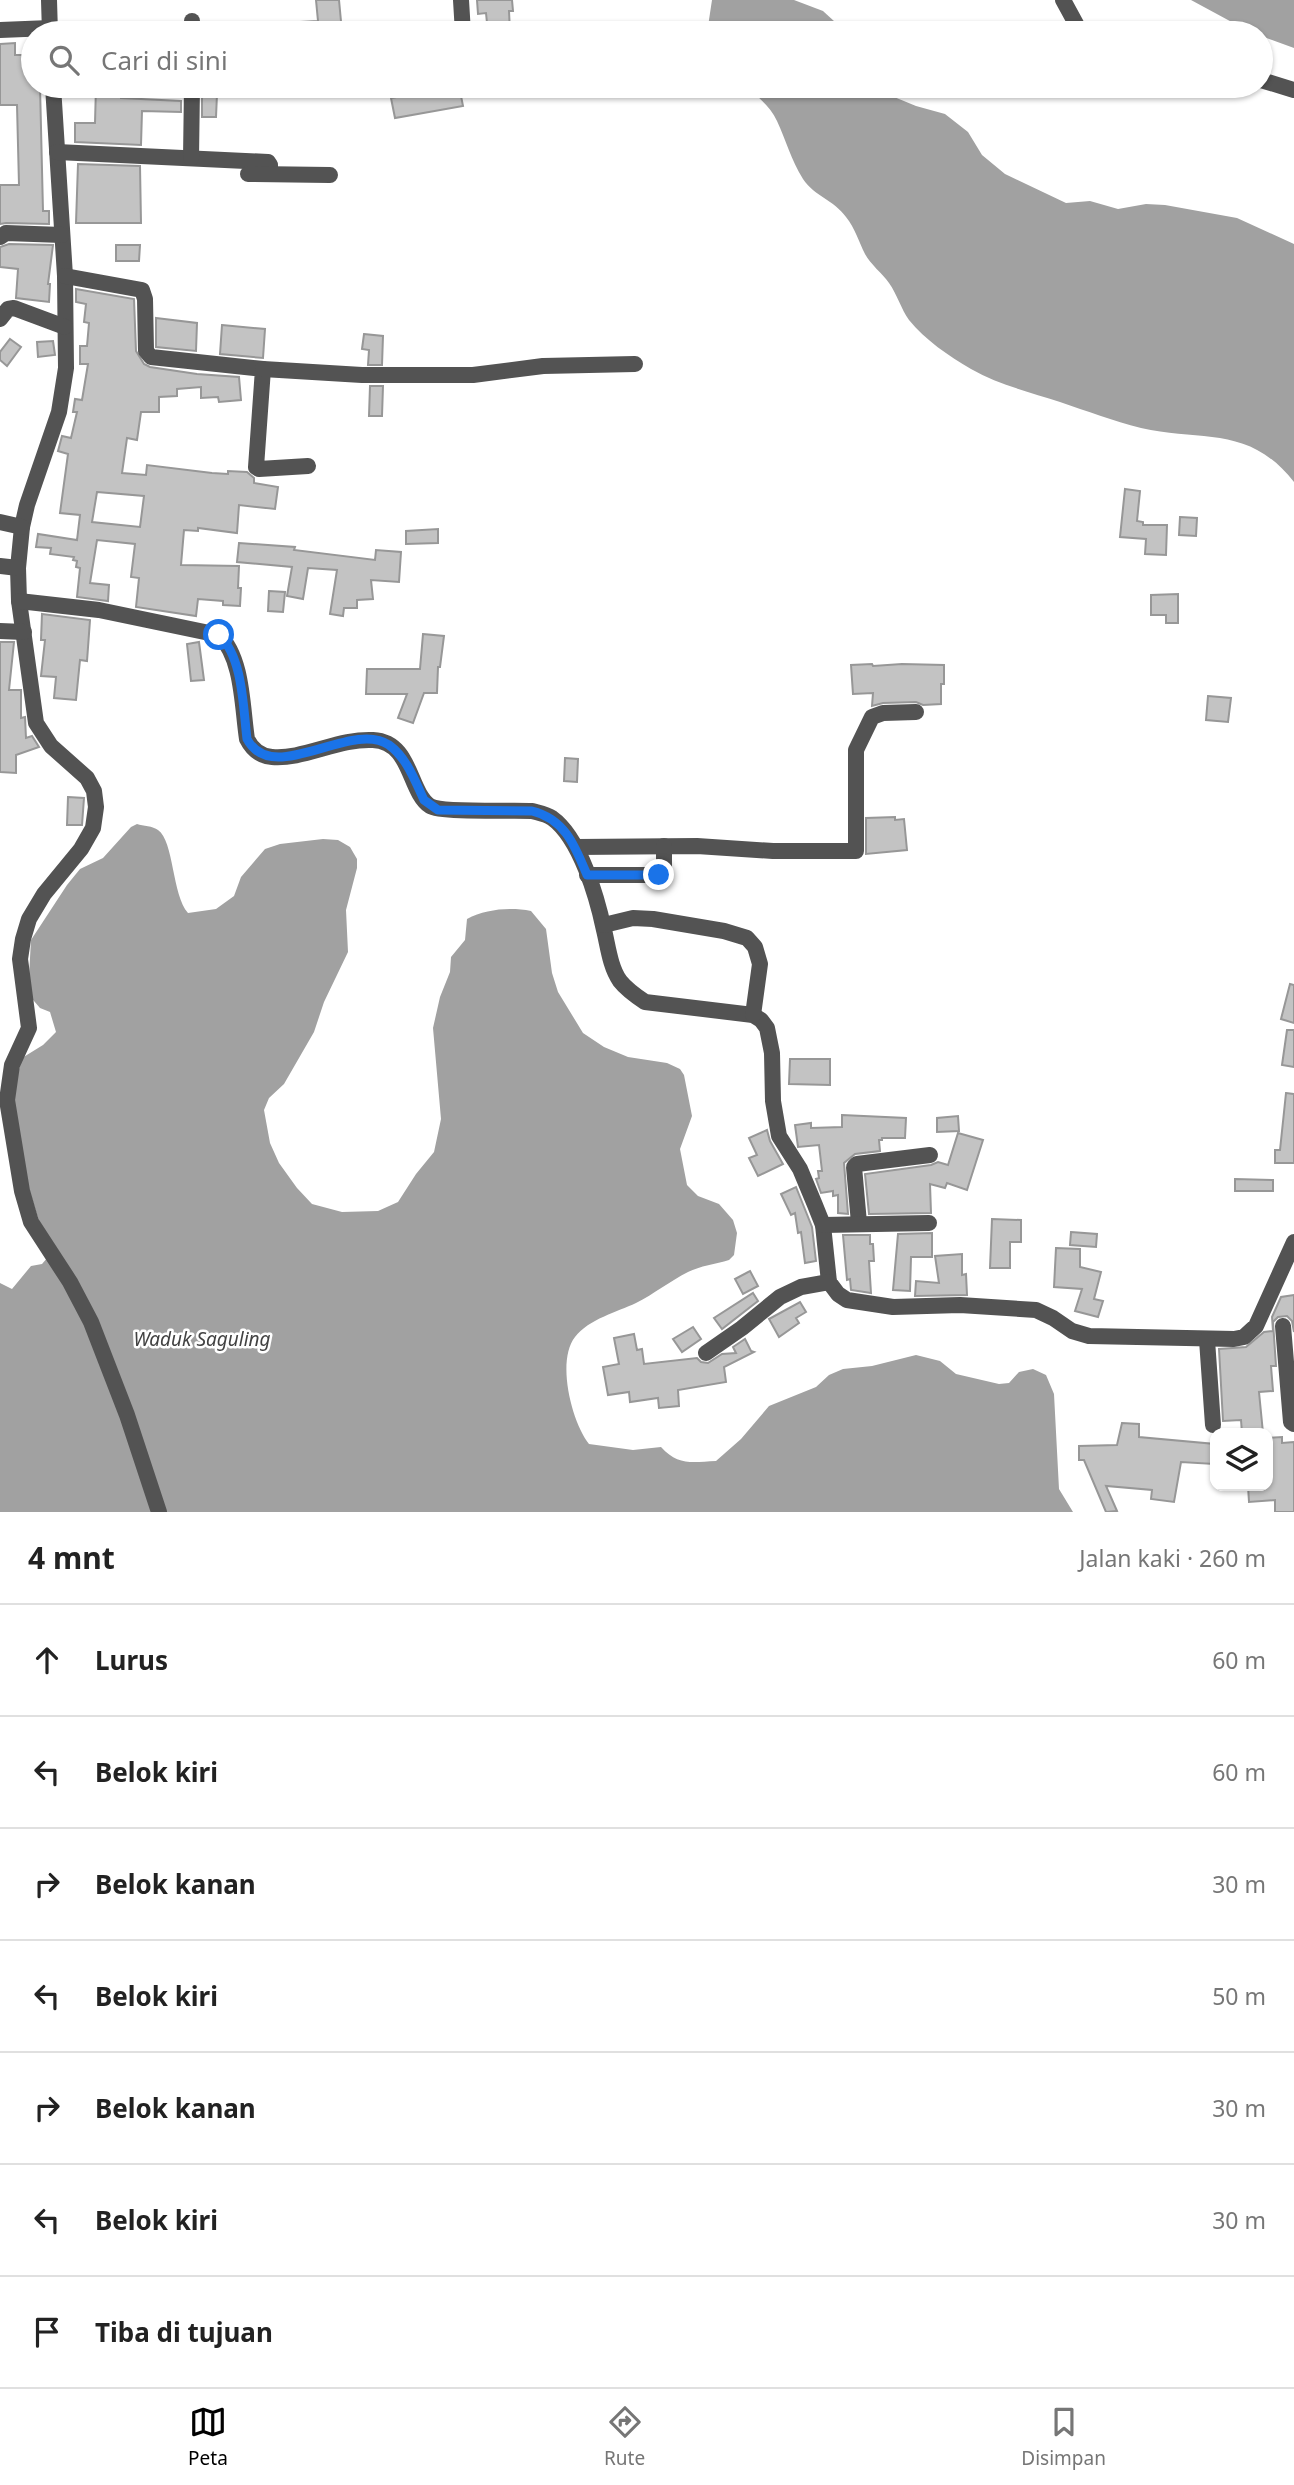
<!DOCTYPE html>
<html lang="id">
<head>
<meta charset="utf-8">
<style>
  body { margin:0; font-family:"Noto Sans",sans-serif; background:#f6f6f6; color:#222 }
  .controls { position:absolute; right:21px; bottom:21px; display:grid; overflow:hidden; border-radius:14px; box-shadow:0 2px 5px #0004 }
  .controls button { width:63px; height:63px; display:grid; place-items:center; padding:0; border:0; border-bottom:2px solid #e0e0e0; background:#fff; color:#222; font:35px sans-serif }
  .stop { position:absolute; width:21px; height:21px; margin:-16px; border:5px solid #1a73e8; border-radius:50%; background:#fff }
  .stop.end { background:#1a73e8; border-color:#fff; box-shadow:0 2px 7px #0008 }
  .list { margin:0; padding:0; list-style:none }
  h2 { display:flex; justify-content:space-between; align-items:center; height:91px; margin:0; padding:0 28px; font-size:30px }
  h2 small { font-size:23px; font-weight:400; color:#767676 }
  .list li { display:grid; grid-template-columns:46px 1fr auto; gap:21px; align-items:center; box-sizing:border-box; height:112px; padding:0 28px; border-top:2px solid #e0e0e0 }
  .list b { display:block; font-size:26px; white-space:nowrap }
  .list em { font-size:23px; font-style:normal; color:#767676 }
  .icon { flex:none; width:38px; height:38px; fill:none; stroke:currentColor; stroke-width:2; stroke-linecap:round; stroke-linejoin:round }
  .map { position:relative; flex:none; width:1294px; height:1512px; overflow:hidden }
  .search { position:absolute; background:#fff; box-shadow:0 2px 5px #0004; left:21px; right:21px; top:21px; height:77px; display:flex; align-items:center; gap:18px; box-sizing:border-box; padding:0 24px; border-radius:38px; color:#767676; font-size:26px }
  .sheet { height:875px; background:#fff }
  nav { display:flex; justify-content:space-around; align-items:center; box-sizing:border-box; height:98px; border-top:2px solid #e0e0e0; background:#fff; font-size:19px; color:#767676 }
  nav a { display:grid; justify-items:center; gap:4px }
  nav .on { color:#000 }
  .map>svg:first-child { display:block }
  .water { fill:#a1a1a1 }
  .building { fill:#c3c3c3; stroke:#979797; stroke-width:2; fill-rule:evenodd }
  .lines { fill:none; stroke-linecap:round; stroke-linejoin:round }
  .minor { stroke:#535353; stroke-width:16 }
  .route { stroke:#1a73e8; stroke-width:9 }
  .labels { text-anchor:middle; stroke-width:5; stroke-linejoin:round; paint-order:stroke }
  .water-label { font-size:19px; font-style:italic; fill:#424242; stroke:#fff }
</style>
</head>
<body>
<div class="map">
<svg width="1294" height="1512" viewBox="0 0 1294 1512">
  <rect width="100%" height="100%" fill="#fff"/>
  <g class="water">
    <path d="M712 0H794L823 11 847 33H707Z"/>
    <path d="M1191 0H1294V48L1261 36V33H1252Z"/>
    <path d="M745 86H875L882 92 916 106 945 114 968 132 982 155 1005 174 1066 203 1090 201 1118 209 1146 204 1165 205 1237 218 1294 244V482C1249 425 1204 442 1141 428 1113 421 1087 411 1060 402 1030 392 999 385 971 369 949 356 925 340 909 320 901 309 897 294 889 283 882 273 871 265 865 254 859 242 855 228 846 217 834 200 814 196 803 179 791 160 786 140 777 121 770 106 757 96 745 86Z"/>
    <path d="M137 824C143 826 153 826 158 830 174 841 172 895 188 913L216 909 234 896 241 877 265 849 280 844 323 839 338 840 350 847 357 859V868L346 910 348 952 324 1002 314 1032 284 1084 269 1098 264 1110 270 1143 279 1163 297 1188 312 1204 342 1212 378 1211 398 1202 416 1174 434 1152 441 1119 433 1028 440 997 450 972 451 957 465 940 467 919C486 909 510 907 531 911L546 929 552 973 558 992 583 1033 604 1047 628 1057 667 1063 680 1069 684 1075 692 1116 680 1149 687 1185 698 1196 719 1204 733 1220 737 1233 734 1255 729 1260C716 1264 700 1266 688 1272 670 1281 654 1294 636 1303 617 1312 589 1319 575 1337 556 1361 572 1423 589 1444L633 1450 661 1447C678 1466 692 1462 716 1461L741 1439 769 1406 816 1387 829 1375 843 1369 872 1366 916 1355 940 1361 956 1374 999 1384 1009 1383 1019 1372 1033 1369 1046 1375 1054 1394 1059 1489 1073 1512H0V1283L12 1289 31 1266 42 1264 48 1257C39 1212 19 1168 13 1122 10 1101 17 1078 22 1058L43 1045 56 1032 50 1012 40 1008 28 994 31 940 67 885 80 869 103 858 131 827Z"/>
  </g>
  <g class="building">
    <path d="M316 0H339L342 32 302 33 301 22 318 21Z"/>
    <path d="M477 0H512L513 11H509L510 32 488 33 486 13 478 14Z"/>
    <path d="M15 43V55H33V86H40L43 211H49V224L6 223 0 224V185H19L17 105H0V44Z"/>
    <path d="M96 86H121V98L181 101V112L142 111 141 145 75 142V123H95Z"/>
    <path d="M459 86 463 106 395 118 391 98Z"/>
    <path d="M202 94H217L216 117H202Z"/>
    <path d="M78 164 140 166 141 223H76Z"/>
    <path d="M9 244 53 245 48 284H50L49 302 16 298 18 269 0 267V247Z"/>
    <path d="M116 245H140L139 261H116Z"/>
    <path d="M76 289 134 299 136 351 144 364 150 367 197 374 239 377 241 400 219 402 218 397 201 398V387L177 389V396L159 397V412H141L137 440 127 438 122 473 146 475 147 465 212 473 228 474V471L247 472 254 478V483L278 487 275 509 239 505 237 533 198 528V531L184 530 181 565 239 566 238 588H241L240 606 223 605V601L198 599 196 616 136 607 139 578 131 577 135 544 97 540 90 583 109 585 108 601 77 597 80 568 76 567 77 561 73 560 74 557 50 554 51 548 36 547 38 534 77 540 80 515 60 513 68 454 58 451 62 436 71 438 77 412H73L75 399 82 400 88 364H80V346H87L89 323 84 322 86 304 76 302ZM97 492 144 496 140 527 92 522Z"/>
    <path d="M156 318 197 323 196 351 156 347Z"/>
    <path d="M222 325 265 329 263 358 220 354Z"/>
    <path d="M364 334 383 336 382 365H368L369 350 362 349Z"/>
    <path d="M10 339 21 347 7 366 0 360V352Z"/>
    <path d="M53 341 55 355 38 357 37 342Z"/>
    <path d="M370 386H383L382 416H369Z"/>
    <path d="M1125 489 1140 491 1137 521 1143 522V525H1167L1166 555 1145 554 1146 539 1120 537Z"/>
    <path d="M1180 517 1197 518 1196 536 1179 535Z"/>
    <path d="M438 529V543L406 544V531Z"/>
    <path d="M239 543 295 547 294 550 375 560 376 550 401 552 399 582 371 580 373 599 357 600V608H344L343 616 330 614 337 570 308 568 303 599 287 596 292 567 237 562Z"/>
    <path d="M269 591 285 592 283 612 268 611Z"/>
    <path d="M1178 594V623H1166V615H1151V595Z"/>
    <path d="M42 614 90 620 87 661 80 660 76 700 54 698 56 677 41 676 45 640H41Z"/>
    <path d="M423 634 444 636 440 667H438L437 693H424L413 723 398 718 407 694H366L367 669H420Z"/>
    <path d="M0 642H14L9 690H21V718L25 717 26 738 32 736 39 747 16 755V773L0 772Z"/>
    <path d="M199 642 204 680 191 681 187 644Z"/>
    <path d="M872 664 873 666 902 664 944 665V684H941V704L923 705 916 702 883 703 872 706 873 693 853 694 851 665Z"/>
    <path d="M1208 696 1231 698 1228 722 1206 720Z"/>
    <path d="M565 758 578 759 577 782 564 781Z"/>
    <path d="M68 797 84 798 82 825H67Z"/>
    <path d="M895 817V820L904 819 907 850 866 854V818Z"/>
    <path d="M1290 984 1294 985V1023L1281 1019Z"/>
    <path d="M1287 1030H1294V1067L1282 1065Z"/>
    <path d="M790 1059H830V1085L789 1084Z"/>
    <path d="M1286 1093 1294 1094V1163H1275V1150H1280Z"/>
    <path d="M842 1115 906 1118 905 1138H882V1140H879L880 1151 855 1154 844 1163 848 1214 838 1213V1195L833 1196V1191L821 1193 816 1179 819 1178 818 1171H822L819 1145 798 1147 795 1125 811 1123V1128L842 1127Z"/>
    <path d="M958 1116 959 1131 937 1132V1118Z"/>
    <path d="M767 1130 770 1141 783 1164 758 1176 749 1158 757 1155 749 1138Z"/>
    <path d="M958 1133 983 1140 967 1190 947 1183 945 1188 930 1184 931 1213 869 1214 865 1174 931 1165 938 1162 948 1165Z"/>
    <path d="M1235 1179 1273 1180V1191H1235Z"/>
    <path d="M796 1187 812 1227 816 1261 805 1263 801 1232 798 1233 795 1213 791 1215 782 1196 781 1194Z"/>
    <path d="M992 1219 1021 1220V1242H1010V1268H990Z"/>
    <path d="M1071 1232 1097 1234 1096 1247 1070 1245Z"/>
    <path d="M932 1233V1257H911L910 1291 893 1290 898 1234Z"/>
    <path d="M843 1235H870V1244H873L874 1261H869L871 1293 851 1290 850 1279 847 1280Z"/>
    <path d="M1056 1248 1080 1249V1267L1101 1272 1094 1299 1103 1301 1098 1317 1075 1311 1082 1289 1054 1287Z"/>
    <path d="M962 1254V1275L966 1274 967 1295 915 1296 916 1281 939 1283 935 1256Z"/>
    <path d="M750 1271 758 1286 743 1294 735 1279Z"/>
    <path d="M753 1293 758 1301 722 1329 714 1318Z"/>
    <path d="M1294 1295V1332L1292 1321 1287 1316 1278 1317 1273 1322 1276 1366H1271L1273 1391 1259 1392 1263 1433H1242L1241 1420 1223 1421 1219 1349 1246 1347 1264 1332 1273 1331 1272 1317 1281 1297Z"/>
    <path d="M800 1302 806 1312 796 1318 799 1323 779 1337 769 1319Z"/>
    <path d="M693 1327 701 1339 682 1352 673 1339Z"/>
    <path d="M634 1334 637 1350 642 1349 644 1364 697 1358 701 1362 708 1363 722 1354 736 1353 733 1347 745 1339 751 1351 754 1352 724 1367 726 1382 678 1390 679 1406 659 1408 658 1398 630 1402 629 1392 608 1395 603 1367 619 1364 614 1338Z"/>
    <path d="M1122 1423 1139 1424V1437L1215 1444 1214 1464 1181 1462 1174 1502 1151 1499 1152 1490 1106 1486 1117 1511 1106 1512 1084 1460H1079V1446L1117 1445Z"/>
    <path d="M1282 1437V1443L1294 1442V1512H1275V1500L1249 1502 1248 1486H1268V1438Z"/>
  </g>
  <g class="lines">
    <g class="minor">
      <path d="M49 0 50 33"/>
      <path d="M461 0 463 33"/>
      <path d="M1063 0 1081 33"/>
      <path d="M0 30 50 28"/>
      <path d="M192 33V21"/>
      <path d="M1261 80 1294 90"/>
      <path d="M53 86 65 276 66 368 59 412 27 505 22 527 18 568 19 601 36 723 51 746 87 778 94 791 96 807 93 828 81 849 44 894 29 919 23 939 20 959 29 1028 12 1065 7 1100 22 1191 31 1222 70 1282 91 1322 127 1415 159 1512"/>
      <path d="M57 152 268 162 270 165V174"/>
      <path d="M191 158 192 86"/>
      <path d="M248 174 330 175"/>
      <path d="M0 237 6 233 62 235"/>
      <path d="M65 276 142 290 145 299 146 351 151 357 263 369 256 467 259 469 308 466"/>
      <path d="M0 319 8 309 14 308 65 327"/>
      <path d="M263 369 362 375H473L543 366 635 364"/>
      <path d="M0 522 22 527"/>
      <path d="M0 566 18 568"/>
      <path d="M19 601 99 610 219 635C243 658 242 707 247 739 252 749 259 756 272 757 302 760 340 738 373 740 412 742 408 791 430 806 441 813 514 810 532 811 539 813 546 814 552 818 580 838 597 897 604 930 608 946 610 967 620 981 627 990 636 996 645 1002L753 1015 761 1020 767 1028 772 1053 773 1101 779 1136 800 1169 815 1205 823 1225 829 1282 838 1294 847 1300 893 1307 960 1305 1036 1310 1053 1318 1072 1331 1089 1336 1234 1339 1244 1337 1256 1326 1294 1242"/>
      <path d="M0 631 24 632"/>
      <path d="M576 847 697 846 773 851H856V750L872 717 883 713 916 712"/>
      <path d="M587 875H659L664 867V846"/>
      <path d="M604 925 633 918 653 919 724 931 747 938 755 947 760 964 753 1015"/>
      <path d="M859 1223 854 1167 857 1164 930 1155"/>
      <path d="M823 1225 929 1223"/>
      <path d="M1283 1326 1291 1422 1294 1424"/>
      <path d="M1207 1340 1213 1425"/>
      <path d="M706 1353 742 1328 780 1297 801 1287 829 1282"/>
    </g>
  </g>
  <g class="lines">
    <path class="route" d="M219 635C243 657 243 707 247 739 273 788 351 719 389 745 407 758 415 781 424 800L438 810 532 811C565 819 575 846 587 875H659"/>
  </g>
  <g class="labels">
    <g class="water-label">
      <text x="202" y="1346">Waduk Saguling</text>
    </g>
  </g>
</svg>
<div class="controls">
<button><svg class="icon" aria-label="layers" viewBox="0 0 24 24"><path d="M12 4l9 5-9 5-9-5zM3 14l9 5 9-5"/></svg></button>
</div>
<div class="stop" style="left:219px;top:635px"></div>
<div class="stop end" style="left:659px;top:875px"></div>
<div class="search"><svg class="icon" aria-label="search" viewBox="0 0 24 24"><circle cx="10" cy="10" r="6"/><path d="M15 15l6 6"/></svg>Cari di sini</div>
</div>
<section class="sheet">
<h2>4 mnt<small>Jalan kaki · 260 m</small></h2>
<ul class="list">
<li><svg class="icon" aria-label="ahead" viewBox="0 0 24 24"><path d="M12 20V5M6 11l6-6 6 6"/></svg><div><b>Lurus</b></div><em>60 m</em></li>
<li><svg class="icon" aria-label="left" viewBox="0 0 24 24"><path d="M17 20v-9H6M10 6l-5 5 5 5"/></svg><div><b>Belok kiri</b></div><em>60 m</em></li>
<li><svg class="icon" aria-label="right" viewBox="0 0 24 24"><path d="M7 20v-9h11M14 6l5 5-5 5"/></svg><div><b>Belok kanan</b></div><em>30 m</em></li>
<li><svg class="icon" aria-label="left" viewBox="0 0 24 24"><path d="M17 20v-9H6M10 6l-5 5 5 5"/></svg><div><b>Belok kiri</b></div><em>50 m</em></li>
<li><svg class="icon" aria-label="right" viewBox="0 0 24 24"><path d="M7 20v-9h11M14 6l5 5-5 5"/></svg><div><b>Belok kanan</b></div><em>30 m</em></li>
<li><svg class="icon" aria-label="left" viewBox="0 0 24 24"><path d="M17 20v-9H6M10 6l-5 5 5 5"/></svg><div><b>Belok kiri</b></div><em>30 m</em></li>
<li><svg class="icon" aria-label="arrive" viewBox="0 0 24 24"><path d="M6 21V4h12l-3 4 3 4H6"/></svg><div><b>Tiba di tujuan</b></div></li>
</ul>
</section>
<nav>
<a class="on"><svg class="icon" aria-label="map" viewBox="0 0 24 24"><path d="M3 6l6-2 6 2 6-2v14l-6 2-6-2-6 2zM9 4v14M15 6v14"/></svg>Peta</a>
<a><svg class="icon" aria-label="directions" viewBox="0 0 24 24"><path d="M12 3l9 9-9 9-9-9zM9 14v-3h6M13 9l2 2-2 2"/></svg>Rute</a>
<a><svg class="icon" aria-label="saved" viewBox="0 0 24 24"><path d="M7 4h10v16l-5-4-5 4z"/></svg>Disimpan</a>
</nav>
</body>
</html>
